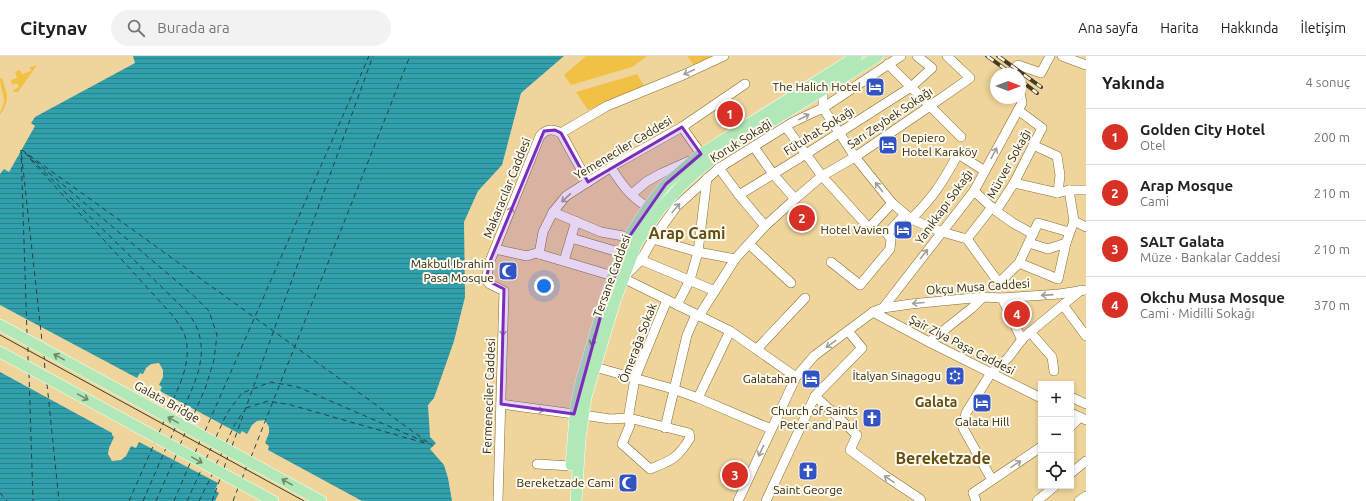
<!DOCTYPE html>
<html lang="tr">
<head>
<meta charset="utf-8">
<style>
  body { margin:0; font-family:Ubuntu,sans-serif; background:#f2f2f2; color:#202124 }
  .controls { position:absolute; right:12px; bottom:12px; display:grid; overflow:hidden; border-radius:0px; box-shadow:0 2px 6px #0003 }
  .controls button { width:36px; height:36px; display:grid; place-items:center; padding:0; border:0; border-bottom:1px solid #e0e0e0; background:#fff; color:#202124; font:20px sans-serif }
  .compass { position:absolute; left:990px; top:12px; width:36px; height:36px; border-radius:50%; background:#fff; box-shadow:0 2px 6px #0003; rotate:90deg }
  .you { position:absolute; left:544px; top:230px; width:14px; height:14px; margin:-10px; border:3px solid #fff; border-radius:50%; background:#1a73e8; box-shadow:0 0 0 6px #1a73e833 }
  .badge { display:grid; place-items:center; width:26px; height:26px; border-radius:50%; background:#d93025; color:#fff; font-size:13px; font-weight:700 }
  .pin { position:absolute; translate:-50% -50%; border:2px solid #fff; box-shadow:0 1px 4px #0006 }
  .list { margin:0; padding:0; list-style:none }
  h2 { display:flex; justify-content:space-between; align-items:center; height:52px; margin:0; padding:0 16px; font-size:17px }
  h2 small { font-size:13px; font-weight:400; color:#757577 }
  .list li { display:grid; grid-template-columns:26px 1fr auto; gap:12px; align-items:center; box-sizing:border-box; height:56px; padding:0 16px; border-top:1px solid #e0e0e0 }
  .list b { display:block; font-size:15px; white-space:nowrap }
  .list p { margin:0; font-size:13px; white-space:nowrap; color:#757577 }
  .list em { font-size:13px; font-style:normal; color:#757577 }
  .icon { flex:none; width:22px; height:22px; fill:none; stroke:currentColor; stroke-width:2; stroke-linecap:round; stroke-linejoin:round }
  .map { position:relative; flex:none; width:1086px; height:445px; overflow:hidden }
  header { display:flex; align-items:center; gap:24px; box-sizing:border-box; height:56px; padding:0 20px; background:#fff; border-bottom:1px solid #e0e0e0 }
  header strong { font-size:19px }
  nav { display:flex; gap:22px; margin-inline-start:auto; font-size:14px }
  .search { width:280px; height:36px; background:#f2f2f2; display:flex; align-items:center; gap:10px; box-sizing:border-box; padding:0 14px; border-radius:22px; color:#757577; font-size:15px }
  main { display:flex }
  aside { flex:1; background:#fff }
  .map>svg:first-child { display:block }
  .grass { fill:#f1c044 }
  .water { fill:url(#water-rules) }
  .pier { fill:#efd59b }
  .lines { fill:none; stroke-linecap:round; stroke-linejoin:round }
  .ferry { stroke:#244448; stroke-width:1; stroke-dasharray:5 4; stroke-linecap:butt }
  .minor-casing { stroke:#846c34; stroke-width:10 }
  .major-casing { stroke:#fff; stroke-width:12 }
  .minor { stroke:#fff; stroke-width:9 }
  .major { stroke:#b0e8b7; stroke-width:11 }
  .tram { stroke:#463b1f; stroke-width:1 }
  .rail-casing { stroke:#463b1f; stroke-width:4 }
  .rail { stroke:#fef9ed; stroke-width:2.5; stroke-dasharray:8; stroke-linecap:butt }
  .oneway { stroke:#a39e93 }
  .oneway2 { stroke:#718864 }
  .marked { fill:#7b2cbf; fill-opacity:0.2; stroke:#7b2cbf; stroke-width:3; stroke-linejoin:round }
  .labels { text-anchor:middle; stroke-width:4; stroke-linejoin:round; paint-order:stroke }
  .poi-label { font-size:12px; fill:#322810; stroke:#fef9ed; text-anchor:end }
  .street-label { font-size:12px; fill:#322810; stroke:#fef9ed }
  .quarter-label { font-size:14px; font-weight:bold; fill:#654e12; stroke:#fef9ed }
  .district-label { font-size:16px; font-weight:bold; fill:#654e12; stroke:#fef9ed }
</style>
</head>
<body>
<header>
<strong>Citynav</strong>
<div class="search"><svg class="icon" aria-label="search" viewBox="0 0 24 24"><circle cx="10" cy="10" r="6"/><path d="M15 15l6 6"/></svg>Burada ara</div>
<nav><a>Ana sayfa</a><a>Harita</a><a>Hakkında</a><a>İletişim</a></nav>
</header>
<main>
<div class="map">
<svg width="1086" height="445" viewBox="0 0 1086 445">
  <defs>
    <pattern id="water-rules" width="6" height="5" patternUnits="userSpaceOnUse"><rect width="6" height="5" fill="#319fac"/><path d="M0 2.5h6" fill="none" stroke="#2a828b"/></pattern>
  </defs>
  <rect width="100%" height="100%" fill="#efd59b"/>
  <g class="grass">
    <path d="M586 0H647L632 11 571 29 564 19Z"/>
    <path d="M687 0H719L695 11Z"/>
    <path d="M37 9 18 36H14L13 34 19 31 17 27 12 29 11 24 17 22 15 16 20 14 22 18 31 15 30 11Z"/>
    <path d="M637 18 644 30 588 54 576 36Z"/>
    <path d="M2 22C7 39 11 43 0 59 0 54 3 51 4 46 4 38 0 31 0 23Z"/>
  </g>
  <path class="water" d="M133 0H564L521 37 502 109 478 135 464 166 465 241 454 285 434 342 428 349 430 381 436 387 430 393 444 409 448 422 452 445H0V118L4 113 9 116 35 70 31 67 35 61 135 7Z"/>
  <path class="pier" d="M0 249 137 322 140 317 143 318 146 312 151 308 159 307 163 314V321L159 329 162 331 160 335 240 378 242 375 247 378 252 369 257 365 265 364 269 371V377L265 387 269 390 268 394 362 445H215L219 437 215 434 218 427 139 386 136 392 131 390 126 400 121 404 112 405 108 398 109 392 114 381 112 379V377L0 316Z"/>
  <g class="lines">
    <g class="ferry">
      <path d="M22 94 433 390"/>
      <path d="M25 97 182 251C186 256 191 260 194 266 212 298 193 331 179 362"/>
      <path d="M28 99 194 240 209 255 217 279 214 304 205 333 190 367"/>
      <path d="M30 103 174 261C178 267 183 274 185 280 193 306 178 332 168 355"/>
      <path d="M27 278 21 94 42 285"/>
      <path d="M28 291V306"/>
      <path d="M44 298 45 315"/>
      <path d="M29 317 33 445"/>
      <path d="M47 328 59 445"/>
      <path d="M246 352 268 345 291 349 428 388"/>
      <path d="M205 375 369 0"/>
      <path d="M159 377 164 365"/>
      <path d="M216 381 227 357 242 337 271 326 298 331 430 388"/>
      <path d="M170 384 176 370"/>
      <path d="M226 387 235 368 244 355"/>
      <path d="M180 389 185 377"/>
      <path d="M232 390 373 0"/>
      <path d="M195 397 200 385"/>
      <path d="M251 401 410 0"/>
      <path d="M206 403 211 392"/>
      <path d="M216 408 222 397"/>
      <path d="M224 412 228 400"/>
      <path d="M242 423 247 409"/>
      <path d="M0 437 7 445"/>
      <path d="M129 445 155 386"/>
      <path d="M143 445 166 392"/>
      <path d="M156 445 177 397"/>
      <path d="M174 445 191 405"/>
      <path d="M187 445 202 412"/>
      <path d="M199 445 213 417"/>
      <path d="M212 445 220 423"/>
      <path d="M233 445 238 432"/>
    </g>
    <g class="minor-casing">
      <g id="minor">
        <path d="M1062 0 1086 9"/>
        <path d="M888 8 961 81"/>
        <path d="M1009 18 1018 9 1041 17 1050 0"/>
        <path d="M823 35V52L855 101 892 147 911 163 942 176 967 183 999 227 1019 207 1038 167 1069 176"/>
        <path d="M682 71 701 98"/>
        <path d="M786 71 822 120 869 172 892 147"/>
        <path d="M561 77 607 50 683 19 724 0"/>
        <path d="M561 77 588 126"/>
        <path d="M1033 89 1057 100 1060 119 1058 137"/>
        <path d="M754 91 773 118 795 143"/>
        <path d="M611 112C621 127 631 142 648 151"/>
        <path d="M719 112 739 139 765 170"/>
        <path d="M1014 127 1058 137 1069 134H1086"/>
        <path d="M1069 134 1074 165 1086 171"/>
        <path d="M974 135 996 155 1013 167 1033 178"/>
        <path d="M632 138 646 126 662 117 689 105"/>
        <path d="M739 139 806 98 911 31 932 12 917 0"/>
        <path d="M996 155 1014 127 1042 72 1018 54"/>
        <path d="M553 156 601 176 629 181"/>
        <path d="M911 163C933 142 944 124 958 98L985 115"/>
        <path d="M571 182 622 197"/>
        <path d="M653 183 698 196 735 203"/>
        <path d="M967 183 992 151"/>
        <path d="M1029 187 1048 193 1066 187"/>
        <path d="M749 188 791 227"/>
        <path d="M495 193 527 200 536 197 539 198 613 220"/>
        <path d="M539 198 543 176 553 156 566 140 616 108 682 71 745 28"/>
        <path d="M641 204 715 235"/>
        <path d="M564 205 576 165"/>
        <path d="M831 206 860 229 890 193 891 183 887 178 905 158"/>
        <path d="M1019 207 1058 223 1066 187 1074 165"/>
        <path d="M1002 242 1022 284"/>
        <path d="M677 249 690 224 698 196 707 122"/>
        <path d="M1063 249 1086 280"/>
        <path d="M883 252 974 135 1022 47 1020 37"/>
        <path d="M873 256 929 286 1041 342"/>
        <path d="M699 260 735 203 765 170 795 143 822 120 855 101 930 50 970 22 947 0"/>
        <path d="M1030 276 1052 301 1054 315"/>
        <path d="M929 286 972 252 983 241"/>
        <path d="M757 293 805 242"/>
        <path d="M595 311 673 333 698 342 771 373"/>
        <path d="M796 321 730 275 623 222 641 204 653 183 676 151 719 112 793 66 823 52 901 0"/>
        <path d="M815 340 857 379 850 394 884 419 920 443 921 445"/>
        <path d="M1071 341 1086 348"/>
        <path d="M698 342 730 275"/>
        <path d="M501 348 574 358"/>
        <path d="M1071 357 1086 364"/>
        <path d="M583 359 610 363 629 362 689 377 690 382C678 402 671 405 650 413L622 388 630 369 629 362"/>
        <path d="M628 363 635 322 667 244"/>
        <path d="M1071 370 1080 361"/>
        <path d="M665 372 687 279 695 261 699 260"/>
        <path d="M537 408 571 410"/>
        <path d="M1071 417 1086 405"/>
        <path d="M992 424 963 372 966 357 991 317 1008 302 1023 282 1081 234"/>
        <path d="M498 445 504 235 490 228 486 224 490 205 540 80C546 73 552 72 561 77"/>
        <path d="M738 445 796 321 814 300 873 256 883 252 911 248 983 241 1002 242 1059 238 1086 234"/>
        <path d="M766 445 815 340 862 292 848 275"/>
        <path d="M976 445 973 437 1041 391"/>
        <path d="M1037 445 1055 430"/>
        <path d="M1079 445 1086 440"/>
      </g>
    </g>
    <g class="major-casing">
      <g id="major">
        <path d="M0 269 321 445"/>
        <path d="M0 296 273 445"/>
        <path d="M571 409 576 349 582 322 602 255 613 220 629 181 648 151 666 128 701 98 857 0"/>
        <path d="M576 445 580 383 586 341 615 245 637 186 660 153 682 129 702 111 722 96 878 0"/>
      </g>
    </g>
    <use href="#minor" class="minor"/>
    <use href="#major" class="major"/>
    <path class="tram" d="M0 279 304 445"/>
    <g class="rail-casing">
      <g id="rail">
        <path d="M987 0 1012 18"/>
        <path d="M998 0 1041 31"/>
        <path d="M1020 24 1037 37"/>
      </g>
    </g>
    <use href="#rail" class="rail"/>
  </g>
  <defs><path id="oneway-shaft" d="M-6 0H5M1.5-3L5.5 0L1.5 3" fill="none" stroke-width="1.6" stroke-linecap="round" stroke-linejoin="round"/></defs>
  <g class="oneway">
    <use href="#oneway-shaft" transform="translate(689 16) rotate(155)"/>
    <use href="#oneway-shaft" transform="translate(804 61) rotate(-27)"/>
    <use href="#oneway-shaft" transform="translate(994 97) rotate(-62)"/>
    <use href="#oneway-shaft" transform="translate(879 131) rotate(-128)"/>
    <use href="#oneway-shaft" transform="translate(566 142) rotate(137)"/>
    <use href="#oneway-shaft" transform="translate(676 152) rotate(-49)"/>
    <use href="#oneway-shaft" transform="translate(510 156) rotate(-69)"/>
    <use href="#oneway-shaft" transform="translate(924 198) rotate(-52)"/>
    <use href="#oneway-shaft" transform="translate(1047 239) rotate(176)"/>
    <use href="#oneway-shaft" transform="translate(918 247) rotate(175)"/>
    <use href="#oneway-shaft" transform="translate(503 274) rotate(91)"/>
    <use href="#oneway-shaft" transform="translate(831 288) rotate(144)"/>
    <use href="#oneway-shaft" transform="translate(538 354) rotate(7)"/>
    <use href="#oneway-shaft" transform="translate(761 395) rotate(115)"/>
    <use href="#oneway-shaft" transform="translate(1016 408) rotate(-34)"/>
    <use href="#oneway-shaft" transform="translate(889 423) rotate(-146)"/>
  </g>
  <g class="oneway2">
    <use href="#oneway-shaft" transform="translate(593 284) rotate(106)"/>
    <use href="#oneway-shaft" transform="translate(59 301) rotate(-151)"/>
    <use href="#oneway-shaft" transform="translate(83 341) rotate(29)"/>
    <use href="#oneway-shaft" transform="translate(173 364) rotate(-151)"/>
    <use href="#oneway-shaft" transform="translate(197 404) rotate(29)"/>
    <use href="#oneway-shaft" transform="translate(287 426) rotate(-151)"/>
  </g>
  <path class="marked" d="M682 71 701 98 666 128 629 181 602 255 574 358 501 348 504 233 486 224 490 205 544 75 555 74 561 77 588 126Z"/>
  <defs>
    <g id="hotel-square" transform="scale(1)"><rect x="-9" y="-9" width="18" height="18" rx="4" fill="#3153c3" stroke="#fef9ed"/><path d="M-6-4.5h1.5V1H6V5H4.5V3h-9V5H-6ZM-4 0a1.8 1.8 0 1 1 3.6 0ZM.5 0V-2.5h3Q6-2.5 6 0Z" fill="#fff"/></g>
    <g id="mosque-square" transform="scale(1)"><rect x="-9" y="-9" width="18" height="18" rx="4" fill="#3153c3" stroke="#fef9ed"/><path d="M3.5-4.9A6 6 0 1 0 3.5 4.9A5 5 0 1 1 3.5-4.9Z" fill="#fff"/></g>
    <g id="synagogue-square" transform="scale(1)"><rect x="-9" y="-9" width="18" height="18" rx="4" fill="#3153c3" stroke="#fef9ed"/><path d="M0-6.5L5.6 3.2H-5.6ZM0 6.5L5.6-3.2H-5.6Z" fill="#fff"/></g>
    <g id="church-square" transform="scale(1)"><rect x="-9" y="-9" width="18" height="18" rx="4" fill="#3153c3" stroke="#fef9ed"/><path d="M-1.2-6h2.4v3.5h3.3v2.4h-3.3V6h-2.4V-.1h-3.3v-2.4h3.3Z" fill="#fff"/></g>
  </defs>
  <g fill-rule="evenodd">
    <use href="#hotel-square" x="875" y="31"/>
    <use href="#hotel-square" x="888" y="89"/>
    <use href="#hotel-square" x="903" y="174"/>
    <use href="#mosque-square" x="508" y="215"/>
    <use href="#synagogue-square" x="955" y="320"/>
    <use href="#hotel-square" x="811" y="323"/>
    <use href="#hotel-square" x="982" y="347"/>
    <use href="#church-square" x="872" y="362"/>
    <use href="#church-square" x="808" y="415"/>
    <use href="#mosque-square" x="628" y="427"/>
  </g>
  <g class="labels">
    <g class="poi-label">
      <text x="861" y="35">The Halich Hotel</text>
      <text x="902" y="86" text-anchor="start">Depiero<tspan x="902" dy="14">Hotel Karaköy</tspan></text>
      <text x="889" y="178">Hotel Vavien</text>
      <text x="494" y="212">Makbul Ibrahim<tspan x="494" dy="14">Pasa Mosque</tspan></text>
      <text x="941" y="324">İtalyan Sinagogu</text>
      <text x="797" y="327">Galatahan</text>
      <text x="858" y="359">Church of Saints<tspan x="858" dy="14">Peter and Paul</tspan></text>
      <text x="982" y="370" text-anchor="middle">Galata Hill</text>
      <text x="614" y="431">Bereketzade Cami</text>
      <text x="808" y="438" text-anchor="middle">Saint George</text>
    </g>
    <g class="street-label">
      <text transform="translate(890 62) rotate(-34)" y="4">Sarı Zeybek Sokağı</text>
      <text transform="translate(819 75) rotate(-32)" y="4">Fütuhat Sokağı</text>
      <text transform="translate(741 85) rotate(-32)" y="4">Koruk Sokaği</text>
      <text transform="translate(623 92) rotate(-31)" y="4">Yemeneciler Caddesi</text>
      <text transform="translate(1009 108) rotate(-61)" y="4">Mürver Sokağı</text>
      <text transform="translate(507 132) rotate(-68)" y="4">Makaracılar Caddesi</text>
      <text transform="translate(944 151) rotate(-54)" y="4">Yanıkkapı Sokağı</text>
      <text transform="translate(612 220) rotate(-70)" y="4">Tersane Caddesi</text>
      <text transform="translate(978 231) rotate(-4)" y="4">Okçu Musa Caddesi</text>
      <text transform="translate(638 287) rotate(-69)" y="4">Ömerağa Sokak</text>
      <text transform="translate(962 289) rotate(27)" y="4">Şair Ziya Paşa Caddesi</text>
      <text transform="translate(489 340) rotate(-88)" y="4">Fermeneciler Caddesi</text>
      <text transform="translate(167 346) rotate(29)" y="4">Galata Bridge</text>
    </g>
    <g class="quarter-label">
      <text x="936" y="351">Galata</text>
    </g>
    <g class="district-label">
      <text x="687" y="183">Arap Cami</text>
      <text x="943" y="408">Bereketzade</text>
    </g>
  </g>
</svg>
<div class="controls">
<button>+</button>
<button>−</button>
<button><svg class="icon" aria-label="locate" viewBox="0 0 24 24"><circle cx="12" cy="12" r="6"/><path d="M12 2v4M12 18v4M2 12h4M18 12h4"/></svg></button>
</div>
<svg class="compass" viewBox="-18 -18 36 36"><path d="M0-13l5 13h-10z" fill="#e53935"/><path d="M0 13l5-13h-10z" fill="#757577"/></svg>
<div class="you"></div>
<div class="pin badge" style="left:730px;top:58px">1</div>
<div class="pin badge" style="left:802px;top:162px">2</div>
<div class="pin badge" style="left:735px;top:419px">3</div>
<div class="pin badge" style="left:1017px;top:258px">4</div>
</div>
<aside>
<h2>Yakında<small>4 sonuç</small></h2>
<ul class="list">
<li><span class="badge">1</span><div><b>Golden City Hotel</b><p>Otel</p></div><em>200 m</em></li>
<li><span class="badge">2</span><div><b>Arap Mosque</b><p>Cami</p></div><em>210 m</em></li>
<li><span class="badge">3</span><div><b>SALT Galata</b><p>Müze · Bankalar Caddesi</p></div><em>210 m</em></li>
<li><span class="badge">4</span><div><b>Okchu Musa Mosque</b><p>Cami · Midilli Sokağı</p></div><em>370 m</em></li>
</ul>
</aside>
</main>
</body>
</html>
